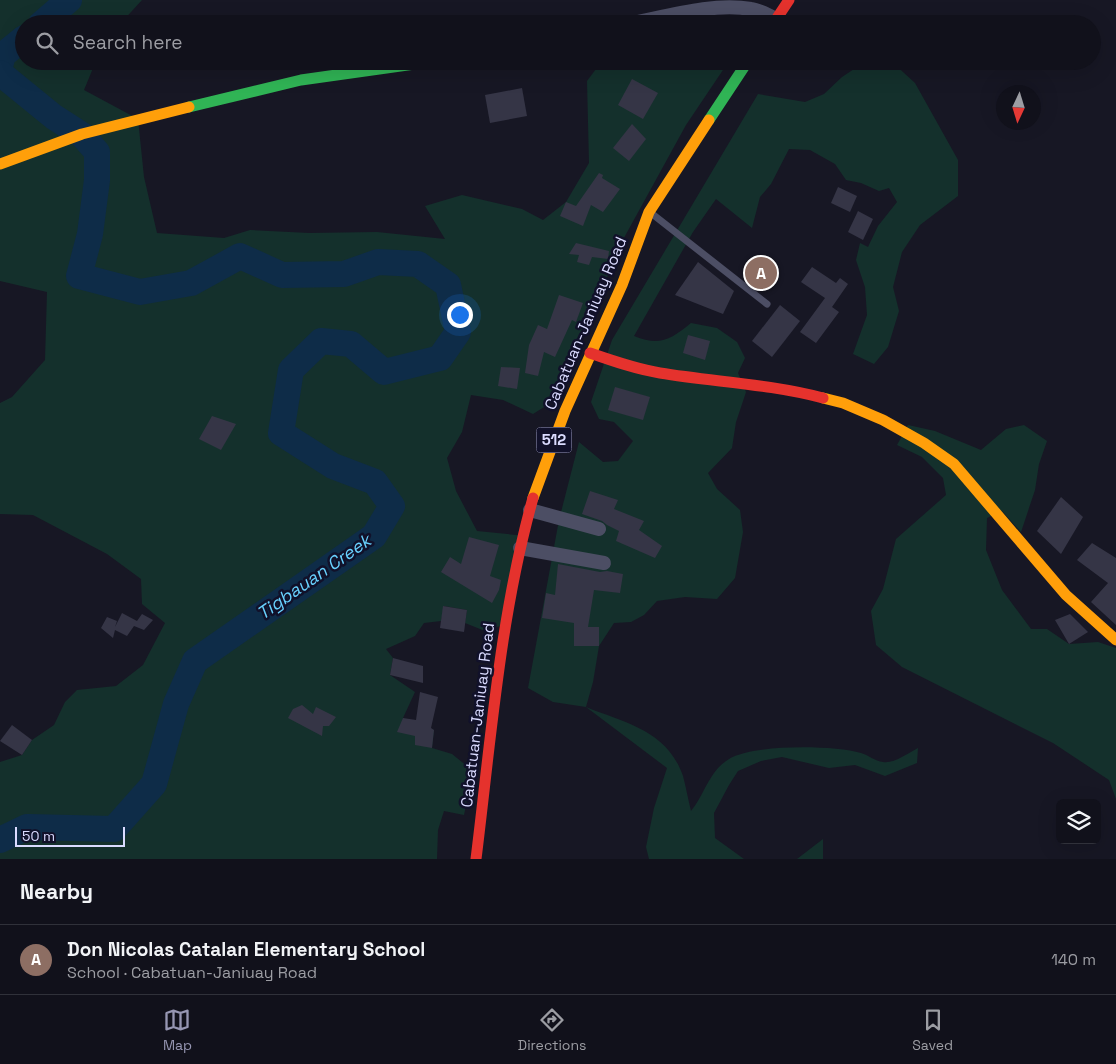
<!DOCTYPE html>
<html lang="en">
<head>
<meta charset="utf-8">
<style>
  body { margin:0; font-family:"Space Grotesk",sans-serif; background:#1e1f28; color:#f1f3f6 }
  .controls { position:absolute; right:15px; bottom:15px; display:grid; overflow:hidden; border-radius:8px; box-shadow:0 5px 20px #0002 }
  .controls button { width:45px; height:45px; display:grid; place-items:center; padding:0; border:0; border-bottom:1px solid #30313a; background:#11111b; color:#f1f3f6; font:25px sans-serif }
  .compass { position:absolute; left:996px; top:85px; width:45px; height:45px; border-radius:50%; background:#11111b; box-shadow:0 5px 20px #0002; rotate:184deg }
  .scale { position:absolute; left:15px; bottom:12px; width:110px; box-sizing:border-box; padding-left:5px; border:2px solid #dadbff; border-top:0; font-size:14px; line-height:18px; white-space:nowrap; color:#dadbff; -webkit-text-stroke:4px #11112a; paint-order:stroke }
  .you { position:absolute; left:459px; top:314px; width:18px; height:18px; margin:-12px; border:4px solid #fff; border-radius:50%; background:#1a73e8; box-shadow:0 0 0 8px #1a73e833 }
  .badge { display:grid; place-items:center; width:32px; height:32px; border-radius:50%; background:#9696b2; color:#fff; font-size:16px; font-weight:700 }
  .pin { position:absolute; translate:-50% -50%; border:2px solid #fff; box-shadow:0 1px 5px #0006 }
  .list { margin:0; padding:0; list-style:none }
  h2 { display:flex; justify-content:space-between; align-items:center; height:65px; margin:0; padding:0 20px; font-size:21px }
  h2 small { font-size:16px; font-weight:400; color:#9c9da3 }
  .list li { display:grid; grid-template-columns:32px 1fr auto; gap:15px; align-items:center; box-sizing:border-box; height:70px; padding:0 20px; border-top:1px solid #30313a }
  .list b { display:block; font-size:19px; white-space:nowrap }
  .list p { margin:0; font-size:16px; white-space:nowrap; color:#9c9da3 }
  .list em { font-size:16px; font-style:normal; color:#9c9da3 }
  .icon { flex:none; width:28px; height:28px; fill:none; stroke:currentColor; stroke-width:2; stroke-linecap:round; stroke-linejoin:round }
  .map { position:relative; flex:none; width:1116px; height:859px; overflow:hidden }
  .search { position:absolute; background:#11111b; box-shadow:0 5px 20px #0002; left:15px; right:15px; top:15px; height:55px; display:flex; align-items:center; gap:12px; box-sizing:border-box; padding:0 18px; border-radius:28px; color:#9c9da3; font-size:19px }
  .sheet { height:135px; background:#11111b }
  nav { display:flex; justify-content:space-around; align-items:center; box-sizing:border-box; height:70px; border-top:1px solid #30313a; background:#11111b; font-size:14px; color:#9c9da3 }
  nav a { display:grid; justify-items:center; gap:2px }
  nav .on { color:#9696b2 }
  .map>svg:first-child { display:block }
  .green { fill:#14302c }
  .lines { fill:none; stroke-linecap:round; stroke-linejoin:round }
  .river { stroke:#0e2c48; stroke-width:26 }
  .building { fill:#353546 }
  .lane { stroke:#4c4e64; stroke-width:7 }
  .street { stroke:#4c4e64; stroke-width:14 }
  .fast { stroke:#30b455; stroke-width:11 }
  .slow { stroke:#ff9f0a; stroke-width:11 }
  .jam { stroke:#e5322d; stroke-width:11 }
  .labels { text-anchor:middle; stroke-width:5; stroke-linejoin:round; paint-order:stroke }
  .shield { fill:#11112a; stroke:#9e9ebf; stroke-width:1 }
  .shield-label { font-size:15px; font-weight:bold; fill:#dadbff }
  .street-label { font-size:16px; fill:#dadbff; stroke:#11112a }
  .water-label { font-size:18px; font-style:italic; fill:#68d1fe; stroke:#11112a }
</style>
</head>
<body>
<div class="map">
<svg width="1116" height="859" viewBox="0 0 1116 859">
  <rect width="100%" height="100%" fill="#171724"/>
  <g class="green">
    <path d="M0 0H142L120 24H24V61H96L84 90 138 119 144 177 157 233 224 238 250 230 309 233 377 232 445 239 425 206 462 195 522 209 543 220 566 202 589 163 587 81 602 61H729L686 125 614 256 598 306 574 351 560 397 533 414 503 400 471 395 462 432 447 458 456 491 477 531 526 536 500 626 485 631 465 623 467 610 444 606 441 621 424 623 415 636 386 649 393 658 390 675 415 692 403 718 434 730 432 748 452 754 473 771 464 815 444 811 438 830 437 859H0V762L22 755 32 740 54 725 65 702 77 690 116 686 143 665 165 623 142 604 141 579 107 554 33 515 0 514V403L12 397 45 360 47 292 0 281Z"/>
    <path d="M882 61H891L915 83 958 160V196L920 225 902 252 893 287 899 311 888 347 874 364 853 354 867 315 865 287 856 260 860 243 868 247 878 226 897 202 889 188 879 191 861 183 846 180 835 164 810 150 789 149 771 184 760 197 752 228 716 199 693 232 634 336C660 347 671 339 691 323L717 328 737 342 745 358 738 373 746 392 736 422 732 448 708 473 717 489 740 510 743 532 735 578 717 599 685 597 657 601 644 615 631 622 614 623 599 646 593 682 586 707C625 723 667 730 683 776 686 787 688 799 691 811 705 794 709 771 729 759 754 744 833 745 861 753 868 755 875 761 883 762 894 764 908 753 918 748L917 763 885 776 855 765 829 768 782 757 761 761 738 771 729 785 714 813 715 838 744 859H649L646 847 654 808 667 768 586 707 553 702 528 688 559 520 579 442 603 462 618 461 633 441 614 422 599 419 591 402 612 340 758 94 805 102 824 94 842 77 860 65Z"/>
    <path d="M908 425 935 431 981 450 1006 429 1024 425 1047 441 1039 464 1035 490 1021 532 1002 511 987 518 986 550 1002 590 1031 629H1047L1069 644 1098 642 1116 648V799L1109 780 1053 743 902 667 876 645 871 611 883 589 896 539 946 495 943 478 922 457 897 445Z"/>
    <path d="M823 839V859H797Z"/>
  </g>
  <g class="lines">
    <g class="river">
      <path d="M41 24 69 0"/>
      <path d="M0 66 3 55 24 38"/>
      <path d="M0 73 54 117 82 135 97 152V180L90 234 79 276 140 292 191 283 240 256 282 275 344 274 378 262 418 264 448 285 458 332 440 358 384 372 351 344 321 341 291 370 281 433 333 466 375 482 392 506 374 536 195 661 176 704 154 784 114 829 27 827 0 840"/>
    </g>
  </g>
  <g class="building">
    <path d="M632 79 658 93 643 119 618 105Z"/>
    <path d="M522 88 527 116 490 123 485 95Z"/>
    <path d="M632 124 646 139 629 161 613 148Z"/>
    <path d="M599 173 603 175 602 178 620 189 603 212 591 205 583 226 560 216 566 202 576 206Z"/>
    <path d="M838 187 857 196 850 212 831 203Z"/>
    <path d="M858 211 873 219 863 240 848 232Z"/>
    <path d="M576 243 609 251 608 259 592 257 589 265 577 262 579 255 569 254Z"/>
    <path d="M698 262 734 291 723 314 675 295Z"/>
    <path d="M812 267 836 283 840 278 848 284 832 307 839 312 816 343 800 332 825 298 801 282Z"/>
    <path d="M559 295 583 303 576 322 572 320 555 357 544 352 538 376 525 373 529 345 538 325 547 329Z"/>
    <path d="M780 305 800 321 772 357 752 341Z"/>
    <path d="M688 335 710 341 705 360 683 353Z"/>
    <path d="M501 367 520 368 517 389 498 386Z"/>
    <path d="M615 387 650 397 643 420 608 410Z"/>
    <path d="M212 416 236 424 221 450 199 439Z"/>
    <path d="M590 491 618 500 614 509 644 521 639 530 662 546 655 558 616 541 619 531 607 525 602 521 582 514Z"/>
    <path d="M1061 497 1083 517 1061 554 1037 531Z"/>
    <path d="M469 537 499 545 490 576 501 580 499 590 492 603 441 572 450 557 461 564Z"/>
    <path d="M1092 543 1116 558V625L1091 602 1108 583 1077 560Z"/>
    <path d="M558 564 600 572 607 571 623 574 620 593 594 590 588 627H599V646H574V623L542 618 546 593 555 595Z"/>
    <path d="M443 606 467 610 464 632 440 628Z"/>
    <path d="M122 613 137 621 142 614 153 620 144 630 134 626 127 636 115 630 113 638 101 628 107 617 117 621 115 627Z"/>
    <path d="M1070 614 1088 632 1069 644 1055 620Z"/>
    <path d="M393 658 423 666V683L390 675Z"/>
    <path d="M420 692 438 697 431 728 434 730 432 748 415 745V736L397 732 403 718 416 720Z"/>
    <path d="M302 705 313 714 316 707 336 717 329 726H323L322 736 288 718 293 709Z"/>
    <path d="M12 725 32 740 22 755 0 741Z"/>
  </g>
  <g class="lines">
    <path class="lane" d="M651 213 767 304"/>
    <g class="street">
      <path d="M628 24C665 17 713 2 751 9 760 10 769 16 777 19"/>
      <path d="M530 510 599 529"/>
      <path d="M520 548 604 563"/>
    </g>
    <g class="fast">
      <path d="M189 107 301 80 436 61"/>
      <path d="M709 120 748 61"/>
    </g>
    <g class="slow">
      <path d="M0 164 82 134 189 107"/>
      <path d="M823 398 843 403 883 420 924 443 954 464 1066 595 1116 640"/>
      <path d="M533 498 565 411 622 285 649 212 709 120"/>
    </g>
    <g class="jam">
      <path d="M773 24 789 0"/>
      <path d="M590 353C613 361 636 369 660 373 715 382 770 384 823 398"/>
      <path d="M476 859C491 738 500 616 533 498"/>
    </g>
  </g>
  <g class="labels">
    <rect class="shield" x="536.5" y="427.5" width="35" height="25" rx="4"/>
    <g class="shield-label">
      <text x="554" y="445">512</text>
    </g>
    <g class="street-label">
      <text transform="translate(585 323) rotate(-67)" y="6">Cabatuan-Janiuay Road</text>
      <text transform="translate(477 715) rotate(-83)" y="6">Cabatuan-Janiuay Road</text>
    </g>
    <g class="water-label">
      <text transform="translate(314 577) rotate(-35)" y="6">Tigbauan Creek</text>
    </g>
  </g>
</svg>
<div class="controls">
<button><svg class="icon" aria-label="layers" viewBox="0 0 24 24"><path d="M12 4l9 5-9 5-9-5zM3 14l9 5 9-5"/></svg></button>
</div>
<svg class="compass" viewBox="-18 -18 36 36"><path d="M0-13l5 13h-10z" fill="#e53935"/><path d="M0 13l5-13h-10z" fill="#9c9da3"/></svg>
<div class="scale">50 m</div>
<div class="you"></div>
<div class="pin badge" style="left:761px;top:273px;background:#8d6e63">A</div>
<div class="search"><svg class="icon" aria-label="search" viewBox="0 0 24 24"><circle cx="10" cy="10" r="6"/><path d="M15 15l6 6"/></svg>Search here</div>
</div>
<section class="sheet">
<h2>Nearby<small></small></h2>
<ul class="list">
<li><span class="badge" style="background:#8d6e63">A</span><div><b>Don Nicolas Catalan Elementary School</b><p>School · Cabatuan-Janiuay Road</p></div><em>140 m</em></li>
</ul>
</section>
<nav>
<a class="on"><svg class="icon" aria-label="map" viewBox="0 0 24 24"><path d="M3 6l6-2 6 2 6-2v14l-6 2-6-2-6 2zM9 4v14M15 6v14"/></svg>Map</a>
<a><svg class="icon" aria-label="directions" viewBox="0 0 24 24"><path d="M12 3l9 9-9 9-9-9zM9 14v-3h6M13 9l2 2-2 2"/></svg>Directions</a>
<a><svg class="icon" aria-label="saved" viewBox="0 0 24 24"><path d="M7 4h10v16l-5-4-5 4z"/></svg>Saved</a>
</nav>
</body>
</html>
